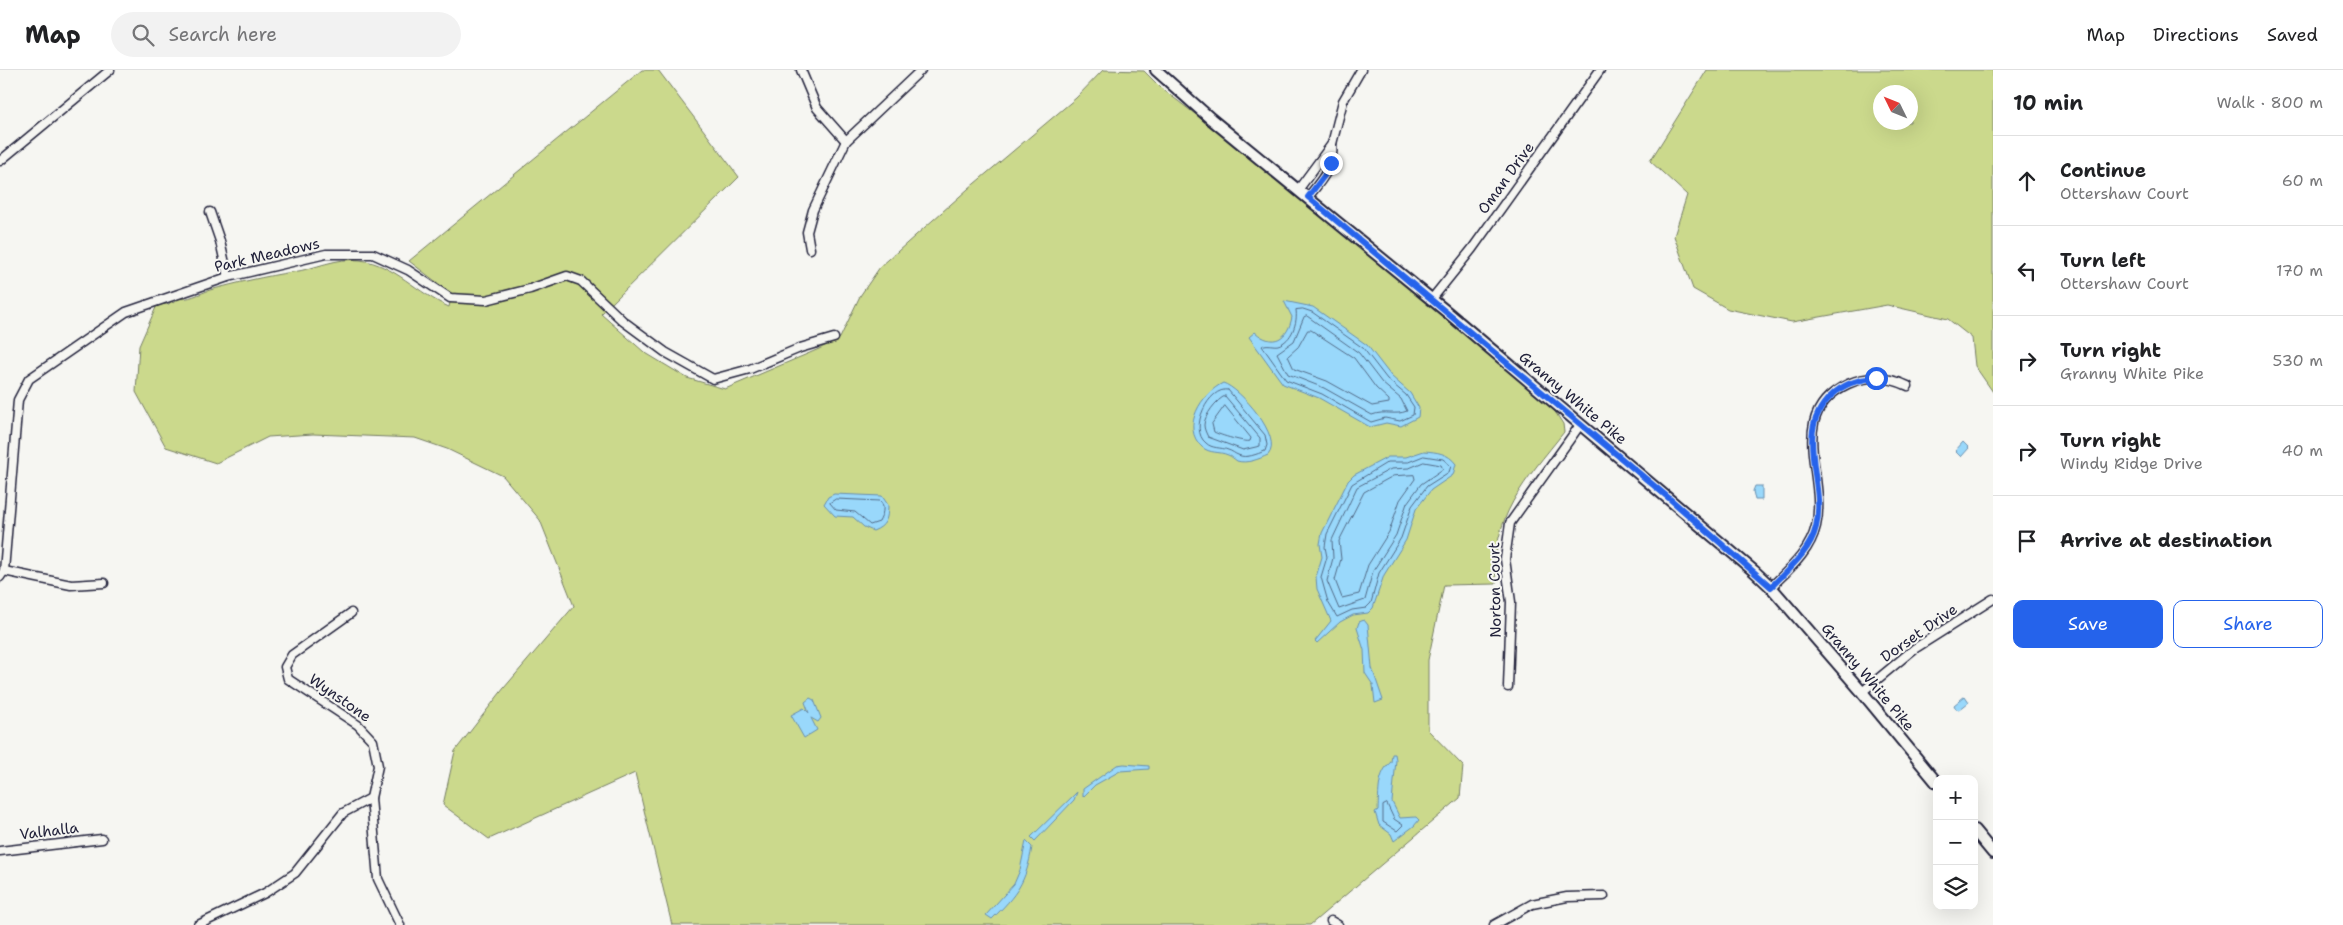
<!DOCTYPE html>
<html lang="en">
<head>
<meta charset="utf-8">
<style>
  body { margin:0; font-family:"Shantell Sans",sans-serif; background:#f2f2f2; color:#202124 }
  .controls { position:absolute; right:15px; bottom:15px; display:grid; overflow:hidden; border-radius:10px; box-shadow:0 5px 20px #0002 }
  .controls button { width:45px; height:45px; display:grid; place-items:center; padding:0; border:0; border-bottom:1px solid #e0e0e0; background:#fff; color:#202124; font:25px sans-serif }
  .compass { position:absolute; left:1873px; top:15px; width:45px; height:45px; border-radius:50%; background:#fff; box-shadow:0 5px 20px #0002; rotate:313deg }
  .stop { position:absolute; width:15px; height:15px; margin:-11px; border:4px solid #2563eb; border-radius:50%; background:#fff }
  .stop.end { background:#2563eb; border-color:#fff; box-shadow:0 1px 5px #0008 }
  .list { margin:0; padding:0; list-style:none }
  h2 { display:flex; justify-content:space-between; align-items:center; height:65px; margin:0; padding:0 20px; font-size:21px }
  h2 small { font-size:16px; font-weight:400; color:#757577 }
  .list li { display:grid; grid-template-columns:32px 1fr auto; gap:15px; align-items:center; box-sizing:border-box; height:90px; padding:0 20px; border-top:1px solid #e0e0e0 }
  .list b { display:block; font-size:19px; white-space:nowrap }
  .list p { margin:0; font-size:16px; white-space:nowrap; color:#757577 }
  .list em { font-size:16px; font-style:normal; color:#757577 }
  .actions { display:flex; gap:10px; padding:15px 20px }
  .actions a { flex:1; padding:11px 0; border:1px solid #2563eb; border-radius:10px; text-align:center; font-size:18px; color:#2563eb }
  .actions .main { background:#2563eb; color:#fff }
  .icon { flex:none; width:28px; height:28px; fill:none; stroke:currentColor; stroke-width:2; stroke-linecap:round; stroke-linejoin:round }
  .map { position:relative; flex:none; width:1993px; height:855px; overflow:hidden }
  header { display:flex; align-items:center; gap:30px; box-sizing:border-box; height:70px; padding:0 25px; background:#fff; border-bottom:1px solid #e0e0e0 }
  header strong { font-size:24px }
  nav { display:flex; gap:28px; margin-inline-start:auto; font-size:18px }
  .search { width:350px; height:45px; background:#f2f2f2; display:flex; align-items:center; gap:12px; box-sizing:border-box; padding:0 18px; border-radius:28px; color:#757577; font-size:19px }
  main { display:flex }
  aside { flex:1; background:#fff }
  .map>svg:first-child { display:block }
  .green { fill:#cbd98c; stroke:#767e64; fill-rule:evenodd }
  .water { fill:#99d8fb; stroke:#698fae }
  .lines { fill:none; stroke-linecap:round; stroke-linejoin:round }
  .shore { stroke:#526b88; stroke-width:1 }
  .street-casing { stroke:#22223b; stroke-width:11 }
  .secondary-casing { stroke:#22223b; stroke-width:14 }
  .street { stroke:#f6f6f2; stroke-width:8 }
  .secondary { stroke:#f6f6f2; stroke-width:10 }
  .route { stroke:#2563eb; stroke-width:6 }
  .labels { text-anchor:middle; stroke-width:4; stroke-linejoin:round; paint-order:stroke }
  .street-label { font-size:15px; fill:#22223b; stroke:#f6f6f2 }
</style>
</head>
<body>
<header>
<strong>Map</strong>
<div class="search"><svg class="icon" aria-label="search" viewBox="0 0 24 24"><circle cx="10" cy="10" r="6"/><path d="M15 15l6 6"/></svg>Search here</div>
<nav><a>Map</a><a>Directions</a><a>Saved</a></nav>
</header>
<main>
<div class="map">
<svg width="1993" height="855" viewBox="0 0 1993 855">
  <rect width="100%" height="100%" fill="#f6f6f2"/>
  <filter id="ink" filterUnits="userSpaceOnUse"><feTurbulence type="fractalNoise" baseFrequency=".02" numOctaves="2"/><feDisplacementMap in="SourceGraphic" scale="10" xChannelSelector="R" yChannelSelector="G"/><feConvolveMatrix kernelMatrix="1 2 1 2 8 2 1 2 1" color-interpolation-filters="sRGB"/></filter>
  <g filter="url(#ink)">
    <g class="green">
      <path d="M642 0H658L739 107 601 244 644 282 687 308 725 319 819 279 840 268 860 226 880 197 968 119 1076 28 1103 0 1144 1 1161 18 1271 102 1552 337 1563 354 1564 362C1525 411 1490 447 1496 514L1444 515 1428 590V660L1463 696 1460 728 1310 855H672L635 703 489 769 443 735 455 681 504 618 574 536 540 450 503 406 447 379 415 368 313 364 268 367 216 393 166 377 136 322 139 276 157 235 169 234 171 231 173 233 179 228C186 231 201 223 210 220 236 213 266 206 293 202 315 199 336 187 360 190 394 194 418 224 449 237L452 224 409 191Z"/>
      <path d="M1707 0H1993V322L1975 296 1972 268 1948 249 1887 235 1792 252 1728 239 1693 219 1674 166 1687 125 1650 91ZM1910 22V52H1880V22Z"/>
    </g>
    <g class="water">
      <path d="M1284 231 1313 237 1367 275 1391 306 1410 323 1419 338 1418 347 1401 356 1386 353 1370 357 1319 328 1283 314 1249 267 1255 262C1273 278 1288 269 1292 247Z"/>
      <path d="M1223 313C1240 318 1284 368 1268 385 1259 389 1247 394 1237 391 1234 389 1231 386 1228 385 1219 381 1210 384 1202 377 1180 357 1202 323 1223 313Z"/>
      <path d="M1963 372 1969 378 1961 387 1955 381Z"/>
      <path d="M1424 381C1437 382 1448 383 1456 394L1453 405 1431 420 1416 439 1406 470 1384 505 1373 538 1368 543 1353 545 1340 552 1317 573 1315 571 1331 551 1317 519 1316 507 1322 487 1320 474 1322 463 1348 411 1354 405 1388 387H1406Z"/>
      <path d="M1755 416H1762V430H1755L1753 421Z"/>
      <path d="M834 424 882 426 888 435C888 449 886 456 873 461L864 457 853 447 835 446 824 434 828 427Z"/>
      <path d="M1364 550 1368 555 1372 598 1383 630 1375 633 1373 615 1365 603 1364 580 1357 558 1359 552Z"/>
      <path d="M1965 626 1969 632 1959 640 1956 639 1954 635Z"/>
      <path d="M810 628 814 630 821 648 818 652 811 648 817 660 804 668 791 645 804 638 809 643 805 632Z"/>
      <path d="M1392 684H1395L1396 690 1392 732 1400 748 1416 747 1419 750 1414 756 1394 771 1391 764 1379 755 1375 742 1378 740C1379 723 1377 703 1391 692Z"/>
      <path d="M1124 694 1149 696V699L1120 701 1095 715 1083 727V719L1117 695Z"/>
      <path d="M1077 722 1074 730 1035 771 1031 767Z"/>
      <path d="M1026 771 1032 777C1026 813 1017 824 992 849L986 845 1014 814 1020 800Z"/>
    </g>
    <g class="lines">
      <g class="shore">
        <path d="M1303 239 1312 242 1363 278 1387 309 1406 325 1414 337 1413 345 1400 351 1385 348 1371 352 1322 324 1286 310 1262 276C1267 273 1273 276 1278 275 1292 271 1298 252 1296 240Z"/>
        <path d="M1307 246 1359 283 1382 313 1401 329 1407 341C1395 346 1385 340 1372 345L1324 318 1288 304 1277 283 1294 271 1304 247Z"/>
        <path d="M1308 260H1311L1354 288 1376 318 1389 330V333L1372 336 1327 311 1294 299 1288 286 1298 277Z"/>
        <path d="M1228 320 1265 365 1267 375 1265 381C1257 384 1246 389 1238 385 1235 384 1232 381 1228 380 1221 377 1212 379 1206 373 1188 359 1209 316 1228 320Z"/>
        <path d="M1225 326 1260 368V376L1243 380 1208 367C1206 363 1204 359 1204 355 1204 346 1217 329 1225 326Z"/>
        <path d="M1225 336 1251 368 1250 371C1246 373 1219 365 1214 362L1212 354Z"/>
        <path d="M1424 386 1443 389 1451 396 1449 402 1427 416 1412 436 1401 468 1379 503 1371 533 1366 538 1352 540 1337 547 1328 532 1321 507 1327 487 1325 477 1327 464 1352 414 1388 392H1408Z"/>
        <path d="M1424 392 1441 395 1443 399 1421 414 1407 433 1396 465 1373 501 1365 530 1339 539 1327 511 1333 488 1332 470 1357 417 1391 399 1409 398Z"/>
        <path d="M1414 405 1415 409 1400 430 1389 462 1368 495 1359 524 1342 528 1335 510 1341 489 1339 471 1364 422 1393 406Z"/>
        <path d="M836 429 880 431C886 437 882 446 879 452L870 455 855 442 836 440 830 433Z"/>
        <path d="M1387 734 1394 749 1403 755 1397 761 1383 752V736Z"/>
      </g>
      <g class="street-casing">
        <g id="street">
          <path d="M801 0 817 38 846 71"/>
          <path d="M1332 74 1343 31 1361 0"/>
          <path d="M0 91 110 0"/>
          <path d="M1298 120 1332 74C1335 96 1321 111 1308 127"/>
          <path d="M210 142 220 171 228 207"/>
          <path d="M810 179 807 162 813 140 846 71 921 0"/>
          <path d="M1431 230 1472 179 1600 0"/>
          <path d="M4 501 71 515 104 513"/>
          <path d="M0 507 4 501 18 330 29 309 126 242 228 207 326 184H373L408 200 450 228 486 230 530 219 567 206 581 211 623 251 665 282 713 309 750 299 800 278 834 268"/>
          <path d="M1771 517C1789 499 1810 482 1816 456 1828 407 1784 344 1848 314 1868 305 1889 307 1908 316"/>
          <path d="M351 543 292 585 285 597 288 609 358 655 373 671 378 696 371 728 378 809 400 855"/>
          <path d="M1508 617 1511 532 1505 489 1510 453 1580 355"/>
          <path d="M1862 622 1914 579 1993 529"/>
          <path d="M0 781 102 769"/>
          <path d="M1331 851 1338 855"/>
          <path d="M198 855 265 823 295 803 343 743 371 728"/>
          <path d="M1494 855 1532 834 1567 827 1604 826"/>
        </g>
      </g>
      <g class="secondary-casing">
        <g id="secondary">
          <path d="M1156 0 1211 49 1447 242 1754 501 1771 517 1862 622 1937 713"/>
          <path d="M1974 760 1993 783"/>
        </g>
      </g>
      <use href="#street" class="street"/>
      <use href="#secondary" class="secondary"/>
    </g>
  </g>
  <g class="lines" filter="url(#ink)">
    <path class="route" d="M1331 93 1324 106 1308 127 1670 429 1771 517C1788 499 1810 482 1816 457 1827 413 1792 363 1831 326 1843 314 1859 309 1876 308"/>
  </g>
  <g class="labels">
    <g class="street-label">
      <text transform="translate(1506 108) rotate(-54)" y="5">Oman Drive</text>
      <text transform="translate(267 185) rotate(-13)" y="5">Park Meadows</text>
      <text transform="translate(1573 328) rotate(40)" y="5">Granny White Pike</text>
      <text transform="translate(1495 520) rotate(-91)" y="5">Norton Court</text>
      <text transform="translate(1919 563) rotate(-35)" y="5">Dorset Drive</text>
      <text transform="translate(1868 607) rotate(50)" y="5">Granny White Pike</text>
      <text transform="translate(340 628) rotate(35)" y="5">Wynstone</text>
      <text transform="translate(49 761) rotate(-7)" y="5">Valhalla</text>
    </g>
  </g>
</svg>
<div class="controls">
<button>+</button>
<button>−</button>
<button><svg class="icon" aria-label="layers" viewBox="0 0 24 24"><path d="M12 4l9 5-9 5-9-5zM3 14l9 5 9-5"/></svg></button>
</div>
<svg class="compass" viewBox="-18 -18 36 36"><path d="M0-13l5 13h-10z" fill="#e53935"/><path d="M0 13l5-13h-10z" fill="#757577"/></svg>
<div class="stop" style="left:1876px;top:308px"></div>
<div class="stop end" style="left:1331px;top:93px"></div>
</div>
<aside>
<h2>10 min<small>Walk · 800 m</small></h2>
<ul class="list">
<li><svg class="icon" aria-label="ahead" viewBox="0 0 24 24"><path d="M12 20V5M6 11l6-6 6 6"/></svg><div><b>Continue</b><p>Ottershaw Court</p></div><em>60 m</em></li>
<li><svg class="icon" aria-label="left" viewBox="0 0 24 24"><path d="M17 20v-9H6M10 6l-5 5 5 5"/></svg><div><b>Turn left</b><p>Ottershaw Court</p></div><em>170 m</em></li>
<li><svg class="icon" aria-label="right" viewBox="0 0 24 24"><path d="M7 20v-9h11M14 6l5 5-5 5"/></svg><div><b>Turn right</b><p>Granny White Pike</p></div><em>530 m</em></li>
<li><svg class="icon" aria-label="right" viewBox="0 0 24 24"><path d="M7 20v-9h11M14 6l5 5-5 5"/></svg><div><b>Turn right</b><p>Windy Ridge Drive</p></div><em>40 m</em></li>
<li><svg class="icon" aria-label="arrive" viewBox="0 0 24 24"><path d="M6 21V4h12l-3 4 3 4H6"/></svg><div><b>Arrive at destination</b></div></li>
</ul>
<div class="actions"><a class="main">Save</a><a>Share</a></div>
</aside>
</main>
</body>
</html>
